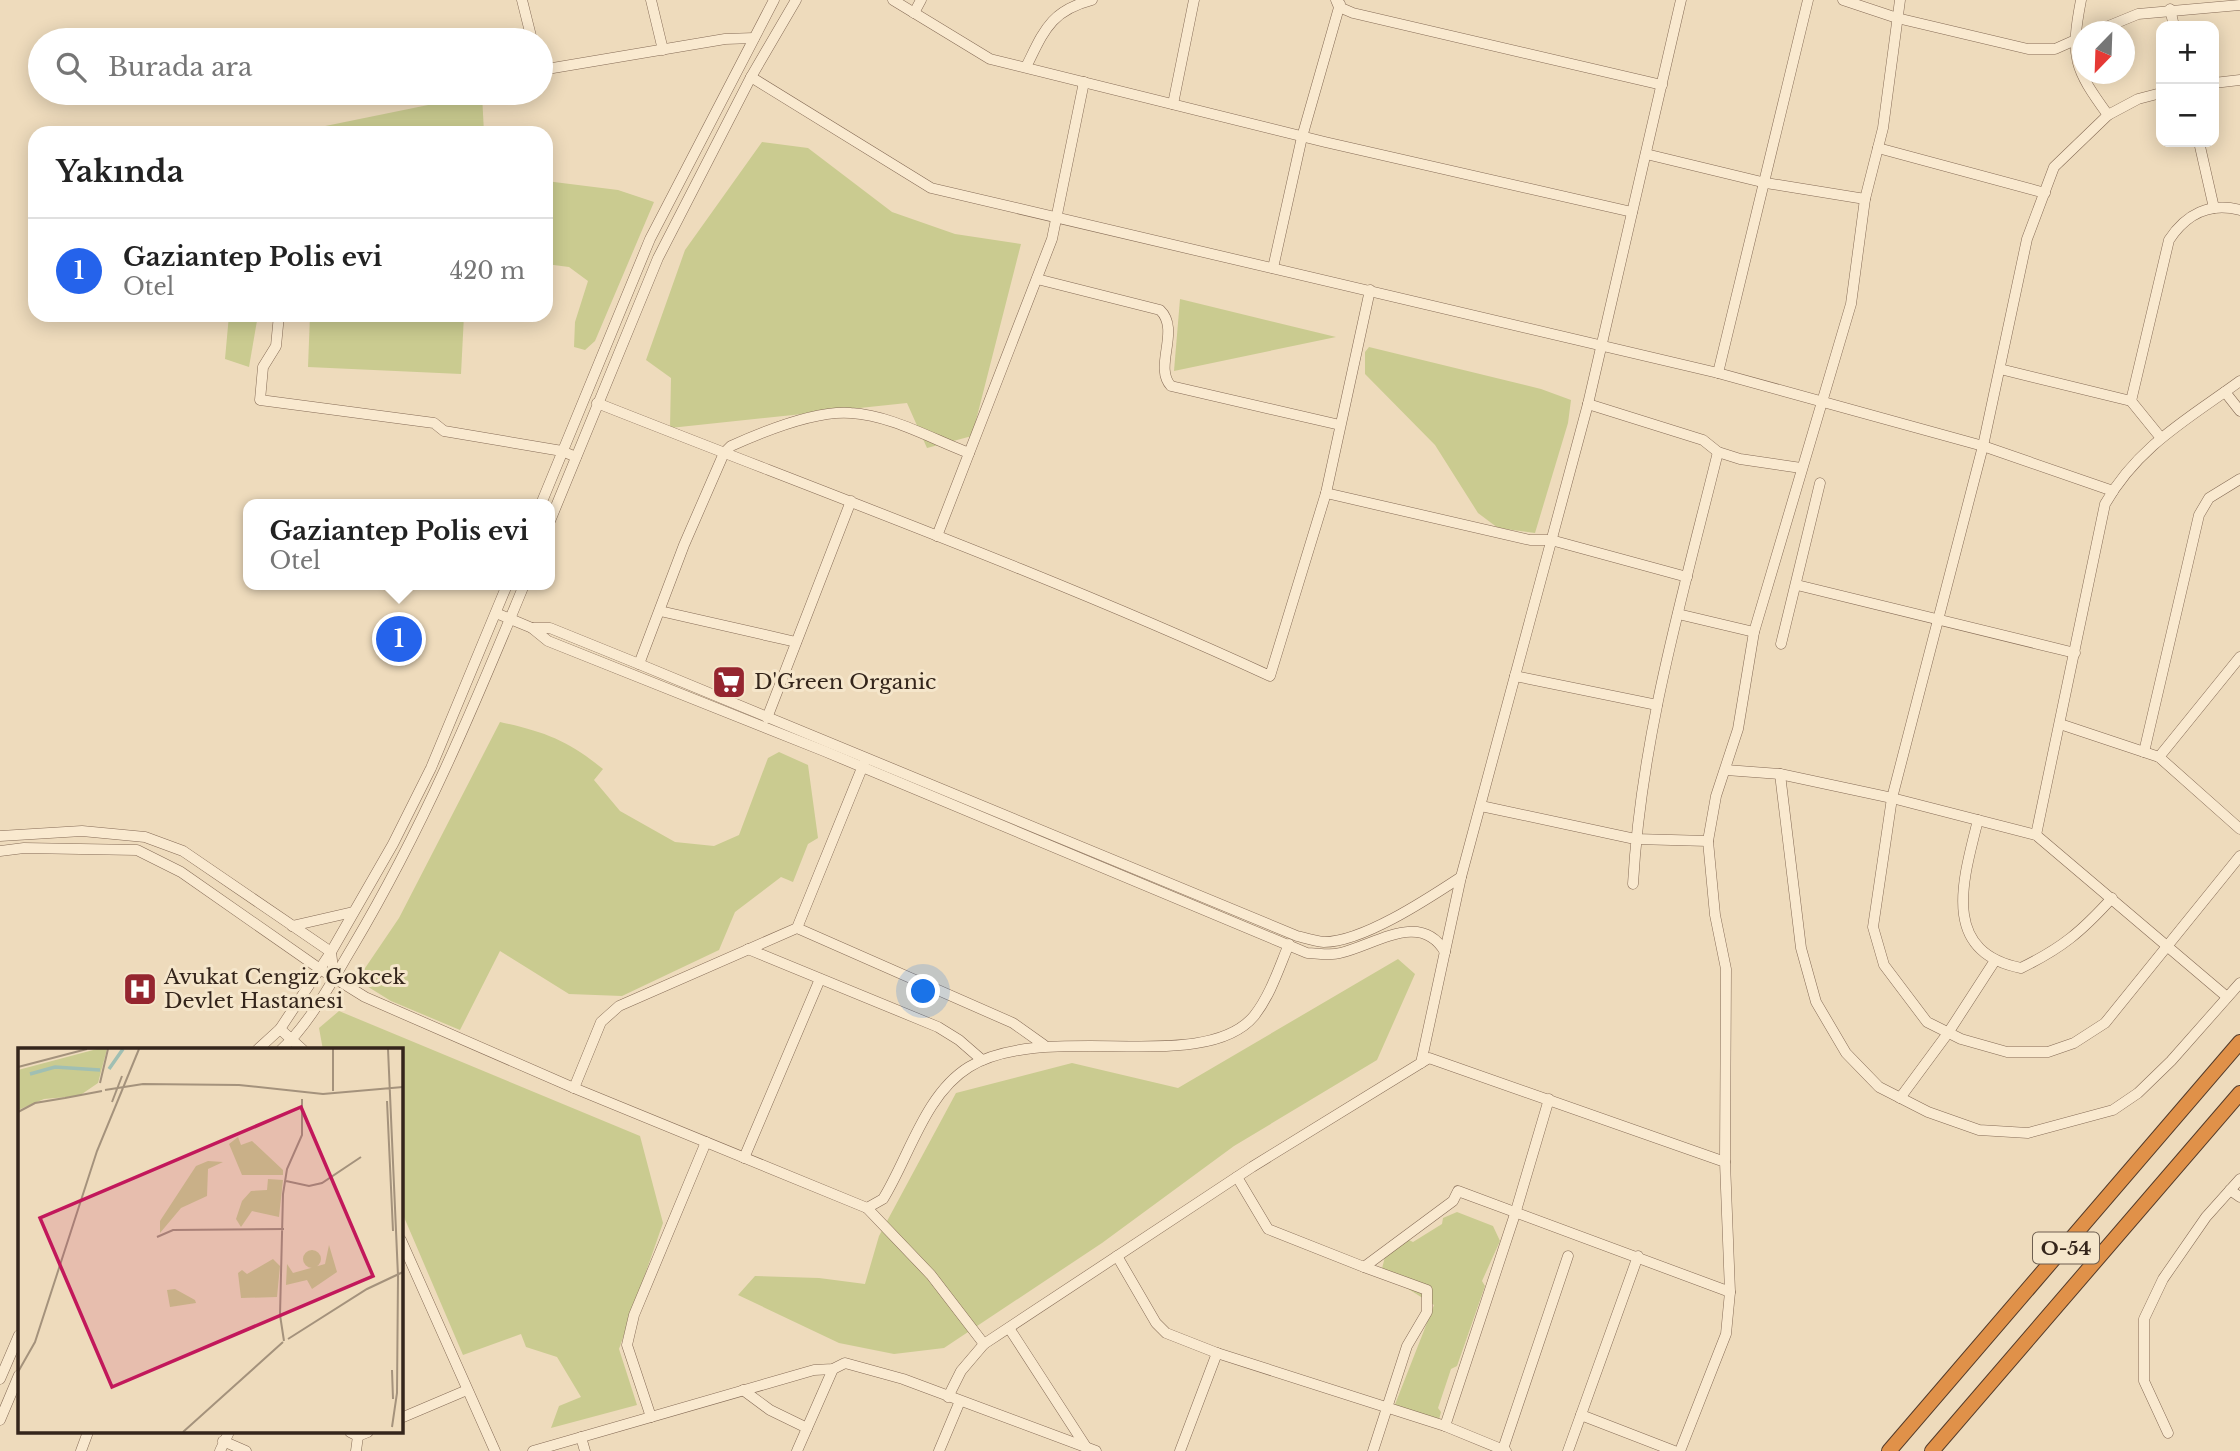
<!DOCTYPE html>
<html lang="tr">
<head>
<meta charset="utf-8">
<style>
  body { margin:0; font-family:"Libre Baskerville",serif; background:#f2f2f2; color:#222 }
  .controls { position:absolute; right:21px; top:21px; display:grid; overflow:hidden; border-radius:14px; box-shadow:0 4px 18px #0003 }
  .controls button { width:63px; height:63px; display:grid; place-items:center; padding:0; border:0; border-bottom:2px solid #e0e0e0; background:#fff; color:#222; font:35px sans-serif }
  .compass { position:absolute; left:2072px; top:21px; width:63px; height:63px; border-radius:50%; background:#fff; box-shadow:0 4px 18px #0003; rotate:203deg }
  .you { position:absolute; left:924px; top:992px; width:24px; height:24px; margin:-18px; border:5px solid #fff; border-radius:50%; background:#1a73e8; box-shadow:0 0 0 10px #1a73e833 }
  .badge { display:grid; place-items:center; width:46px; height:46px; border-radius:50%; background:#2563eb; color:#fff; font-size:23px; font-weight:700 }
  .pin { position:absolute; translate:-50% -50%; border:4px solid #fff; box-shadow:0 2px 7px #0006 }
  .popup { position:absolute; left:243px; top:499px; width:312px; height:91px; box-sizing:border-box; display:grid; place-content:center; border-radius:14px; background:#fff; filter:drop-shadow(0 2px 5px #0005); font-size:23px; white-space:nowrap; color:#767676 }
  .popup b { font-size:26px; color:#222 }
  .popup::after { content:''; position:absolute; left:50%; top:100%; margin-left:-14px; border:14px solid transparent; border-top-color:#fff }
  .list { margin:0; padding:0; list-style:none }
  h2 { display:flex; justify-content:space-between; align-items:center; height:91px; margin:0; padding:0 28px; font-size:30px }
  h2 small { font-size:23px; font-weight:400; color:#767676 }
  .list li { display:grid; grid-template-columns:46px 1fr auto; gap:21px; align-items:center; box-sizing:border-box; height:105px; padding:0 28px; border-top:2px solid #e0e0e0 }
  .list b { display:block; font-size:26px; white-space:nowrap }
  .list p { margin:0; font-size:23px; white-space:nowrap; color:#767676 }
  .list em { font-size:23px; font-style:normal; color:#767676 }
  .icon { flex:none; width:38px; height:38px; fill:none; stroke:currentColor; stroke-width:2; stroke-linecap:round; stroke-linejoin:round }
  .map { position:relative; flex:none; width:2240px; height:1451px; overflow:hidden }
  .search { position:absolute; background:#fff; box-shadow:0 4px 18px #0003; left:28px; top:28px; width:525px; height:77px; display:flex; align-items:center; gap:18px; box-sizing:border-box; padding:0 24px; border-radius:38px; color:#767676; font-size:26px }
  .panel { position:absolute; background:#fff; box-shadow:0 4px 18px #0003; left:28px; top:126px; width:525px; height:196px; border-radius:21px }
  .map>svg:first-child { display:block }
  .green { fill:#cacb90 }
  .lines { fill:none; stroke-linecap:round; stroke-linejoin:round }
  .minor-casing { stroke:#856b56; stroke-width:11 }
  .highway-casing { stroke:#523a2a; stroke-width:16 }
  .minor { stroke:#f9e9cf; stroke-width:10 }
  .highway { stroke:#e09149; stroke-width:14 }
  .labels { text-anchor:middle; stroke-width:6; stroke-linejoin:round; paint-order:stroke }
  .shield { fill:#f5e6cb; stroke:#6e5f50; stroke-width:2 }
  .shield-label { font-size:19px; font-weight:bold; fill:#34251b }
  .poi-label { font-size:21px; fill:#34251b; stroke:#f5e6cb; text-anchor:start }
  .inset-river { fill:none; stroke:#a0bfb3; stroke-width:3.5 }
  .inset-road { fill:none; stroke:#a4927c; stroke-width:2 }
  .view { fill:#c2185b; fill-opacity:0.15; stroke:#c2185b; stroke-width:3.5 }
  .inset-edge { fill:none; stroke:#34251b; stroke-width:3.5 }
</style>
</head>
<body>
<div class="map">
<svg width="2240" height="1451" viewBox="0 0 2240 1451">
  <rect width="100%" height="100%" fill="#eedbbc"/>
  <g class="green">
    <path d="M482 94 484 133H291Z"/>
    <path d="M762 142 808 148 892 212 955 234 1021 244 972 436 927 448 907 403 670 428 671 378 646 360 685 250Z"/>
    <path d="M546 181 618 190 654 202 595 341 585 350 574 347 575 322 588 281 569 267 546 264Z"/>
    <path d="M1180 299 1336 337 1174 371Z"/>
    <path d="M229 315H258L249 367 225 359Z"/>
    <path d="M310 315H464L461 374 308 367Z"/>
    <path d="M1369 347 1541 389 1571 400 1568 423 1535 533 1498 528 1478 513 1435 445 1365 374V352Z"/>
    <path d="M500 722C545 732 567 740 603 769L594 780 620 811 675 842 714 846 739 835 768 758 779 752 808 765 818 838 808 844 793 882 781 877 735 912 719 950 622 996 569 994 500 951 460 1030 391 1001 357 980 399 918Z"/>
    <path d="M1398 959 1415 974 1377 1060 1234 1146 1102 1243 944 1348 894 1354 839 1343 738 1295 755 1276 819 1278 865 1284 879 1236 956 1093 1072 1063 1178 1088Z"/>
    <path d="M339 1011 640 1136 663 1223 619 1349 637 1405 551 1428 559 1406 581 1397 557 1357 526 1347 521 1334 463 1355 401 1210V1050H323L319 1028Z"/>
    <path d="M1457 1212 1493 1226 1500 1241 1482 1281 1485 1286 1457 1366 1451 1369 1438 1408 1441 1412 1438 1423 1394 1407 1434 1305 1381 1272 1385 1257 1407 1239 1413 1242 1442 1224 1443 1218Z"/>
  </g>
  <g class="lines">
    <g class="minor-casing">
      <g id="minor">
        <path d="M522 0 532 40"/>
        <path d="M651 0 663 50"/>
        <path d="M893 0 990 59 1325 142 1632 212"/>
        <path d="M1336 0 1339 7 1353 13 1662 85"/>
        <path d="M1843 0 1897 18 2028 49H2055L2082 37"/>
        <path d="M2081 0C2070 58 2074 68 2108 115"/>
        <path d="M2170 9 2174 26"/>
        <path d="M914 13 921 0"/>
        <path d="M2094 32 2138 14 2240 5"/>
        <path d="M1026 67C1044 31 1050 11 1092 0"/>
        <path d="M541 70 725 39 754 38"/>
        <path d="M751 77 931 188 1718 373 1983 446 2113 491"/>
        <path d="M2214 83 2240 80"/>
        <path d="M2161 93 2138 99 2108 115 2054 167 2027 239 1983 446 1892 798 1873 927 1884 965 1927 1022 1961 1039 2007 1052H2048L2074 1043 2105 1023 2240 856"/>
        <path d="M1173 104 1194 0"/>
        <path d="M2199 142 2214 208"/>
        <path d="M1878 148 2045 193"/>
        <path d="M1646 154 1766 183 1865 199"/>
        <path d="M1273 268 1302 137 1340 4"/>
        <path d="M1037 279 1160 310C1181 330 1153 367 1171 386L1340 425"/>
        <path d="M279 315 276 346 263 367 260 400 434 423 444 431 562 451 576 457"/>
        <path d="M2000 369 2131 401 2161 438"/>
        <path d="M1718 373 1808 0"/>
        <path d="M2225 392 2240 411"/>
        <path d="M2131 401 2169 240C2186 214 2210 202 2240 210"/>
        <path d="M597 403C822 492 1050 575 1270 676L1326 493 1370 290"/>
        <path d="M1588 404 1703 440 1718 452 1740 459 1801 468"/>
        <path d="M1326 493 1530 540H1551L1687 577"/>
        <path d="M541 504 650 239 774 0"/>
        <path d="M550 521 658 258 751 77 796 0"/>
        <path d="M937 536 1052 239 1084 82"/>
        <path d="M1797 585 2075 653"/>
        <path d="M660 611 796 642"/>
        <path d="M496 613 532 628 548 641 824 751 1307 953C1318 953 1330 956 1340 953 1375 945 1421 910 1445 952"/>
        <path d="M1678 614 1754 632"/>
        <path d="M532 628H550L639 664 1297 936C1305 938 1315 941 1324 942 1363 942 1429 898 1461 877"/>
        <path d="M1781 644 1820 483"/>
        <path d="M639 664 684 545 724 453 731 446C762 432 816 410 851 413 890 415 932 439 969 453"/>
        <path d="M1515 676 1657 705"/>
        <path d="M767 718 851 501"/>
        <path d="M2060 724 2159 757 2240 829"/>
        <path d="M2144 752 2199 515 2209 498 2240 479"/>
        <path d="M2159 757 2240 657"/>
        <path d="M1726 770 1780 774 1892 798 2036 835 2227 997"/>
        <path d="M1780 774 1801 948 1816 1002 1846 1053 1879 1087 1928 1112 1979 1130 2028 1133 2113 1110 2138 1093 2171 1061 2240 983"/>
        <path d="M1481 806 1635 839 1708 841"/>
        <path d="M1978 820C1963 880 1940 952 2021 968 2062 948 2081 932 2112 898"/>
        <path d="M2036 835 2105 504C2138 446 2188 419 2240 381"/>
        <path d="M0 836 82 831 145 837 183 851 331 952 334 977"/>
        <path d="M0 851 24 848 137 850 181 872 320 969 365 997 574 1088 867 1208 931 1275 984 1344"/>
        <path d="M1633 884C1641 737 1683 594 1718 452"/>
        <path d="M292 926 353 912"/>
        <path d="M797 928 864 763"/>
        <path d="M748 949 938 1027 959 1040 982 1060"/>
        <path d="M280 1029 303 1050"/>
        <path d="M257 1050 280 1029 331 952 393 844 431 768 507 585"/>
        <path d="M281 1050C311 1022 332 981 353 946 422 830 473 709 524 585"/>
        <path d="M1421 1063 1461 877 1588 404 1681 0"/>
        <path d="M574 1088 601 1022 619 1006 797 928 1013 1023 1044 1045"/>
        <path d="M1900 1098 1948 1033 1994 962"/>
        <path d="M744 1158 820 979"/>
        <path d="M1725 1162 1726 969 1715 915 1708 841 1716 796 1738 729 1754 632 1851 304 1865 199 1883 128 1900 0"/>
        <path d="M1237 1177 1268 1229 1364 1267 1453 1201 1458 1191 1730 1292"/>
        <path d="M2230 1190 2240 1197"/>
        <path d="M867 1208 883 1199C909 1157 925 1094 969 1067 1045 1020 1204 1076 1254 1016 1270 996 1279 968 1289 944"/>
        <path d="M401 1240 495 1451"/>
        <path d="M1117 1256 1156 1323 1166 1333 1217 1353 1445 1426 1506 1451"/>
        <path d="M1364 1267 1427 1290V1312L1407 1346 1373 1451"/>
        <path d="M1009 1328 1088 1450"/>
        <path d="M0 1379 19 1335"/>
        <path d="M743 1390 770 1410 807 1428"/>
        <path d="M948 1397 961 1371 984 1344 1252 1167 1429 1058 1725 1162 1730 1292 1726 1334 1680 1451"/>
        <path d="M1581 1415 1674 1451"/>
        <path d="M651 1417 627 1345 634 1315 706 1142"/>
        <path d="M401 1418 467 1390"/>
        <path d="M0 1420 19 1375"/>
        <path d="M1445 1426 1515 1214 1549 1099"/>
        <path d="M350 1432 358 1436 368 1432"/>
        <path d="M2168 1433 2144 1381V1319L2163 1279 2206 1217 2240 1179"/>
        <path d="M581 1437 585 1451"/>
        <path d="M223 1441 246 1451"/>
        <path d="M1503 1449 1568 1256"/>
        <path d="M81 1451 88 1432"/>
        <path d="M220 1451 229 1432"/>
        <path d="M356 1451 358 1436"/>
        <path d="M533 1451 814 1370 833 1369 845 1363 903 1379 1096 1451"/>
        <path d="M797 1451 833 1369"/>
        <path d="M939 1451 960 1401"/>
        <path d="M1180 1451 1217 1353"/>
        <path d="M1568 1451 1638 1256"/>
      </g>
    </g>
    <g class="highway-casing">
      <g id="highway">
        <path d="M1889 1451 2240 1042"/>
        <path d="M1932 1451 2240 1093"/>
      </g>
    </g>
    <use href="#minor" class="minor"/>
    <use href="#highway" class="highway"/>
  </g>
  <defs>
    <g id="supermarket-square" transform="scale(1.75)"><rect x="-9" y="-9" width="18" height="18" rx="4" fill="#95252f" stroke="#f5e6cb"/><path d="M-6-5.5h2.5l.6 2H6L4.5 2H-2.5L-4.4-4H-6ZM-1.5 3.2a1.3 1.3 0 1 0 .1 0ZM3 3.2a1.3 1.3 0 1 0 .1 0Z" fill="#fff"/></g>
    <g id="hospital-square" transform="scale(1.75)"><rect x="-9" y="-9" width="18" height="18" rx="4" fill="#95252f" stroke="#f5e6cb"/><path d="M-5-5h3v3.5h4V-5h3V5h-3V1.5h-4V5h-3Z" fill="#fff"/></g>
  </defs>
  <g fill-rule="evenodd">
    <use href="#supermarket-square" x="729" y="682"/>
    <use href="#hospital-square" x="140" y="989"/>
  </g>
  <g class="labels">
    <rect class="shield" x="2033" y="1232.5" width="66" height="31" rx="5"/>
    <g class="shield-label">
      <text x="2066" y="1255">O-54</text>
    </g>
    <g class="poi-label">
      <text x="754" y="689">D'Green Organic</text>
      <text x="164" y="984">Avukat Cengiz Gokcek<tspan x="164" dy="24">Devlet Hastanesi</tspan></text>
    </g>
  </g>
  <g transform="translate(18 1048)">
    <rect width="385" height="385" fill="#eedbbc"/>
    <path d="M79 1H89L80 35 61 48 26 51 0 62V22ZM220 89 223 97 234 93 265 122V127H224L211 96ZM190 113 205 114 190 121 189 148 163 160 142 185V173L178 118ZM250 131 265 132 261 169 234 163 223 179 218 171 224 153 233 143 249 142ZM311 197 319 224 294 241 289 232 268 237 269 216 275 225 307 216ZM285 211a9 9 0 1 1 18 0a9 9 0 1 1-18 0ZM255 211 262 218 259 249 223 250 220 225 224 222 229 226ZM157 241 177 252 178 255 152 259 149 242Z" fill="#cacb90"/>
    <path class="inset-river" d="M91 21 105 1M12 26 37 19 82 22"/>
    <path class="inset-road" d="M315 1V43M370 1 380 228 379 345 374 379M0 19 69 1M82 35 90 1M87 42 125 36 221 37 305 46 385 39M47 50 84 43M369 53 375 183M94 54 104 28M0 64 17 55 47 50M268 133 291 138 304 135 343 109M139 189 155 182 266 181M270 291 349 241 385 224M266 293 262 267 265 146 269 121 284 87V51M374 322 375 351M0 324 17 294 79 103 121 1M165 384 265 294"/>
    <path class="view" d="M283 59 355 228 94 339 22 170Z"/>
    <rect width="385" height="385" class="inset-edge"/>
  </g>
</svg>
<div class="controls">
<button>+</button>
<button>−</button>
</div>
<svg class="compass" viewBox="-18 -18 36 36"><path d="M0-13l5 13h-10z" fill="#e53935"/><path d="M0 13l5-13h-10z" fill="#767676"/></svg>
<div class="you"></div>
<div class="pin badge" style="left:399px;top:639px">1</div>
<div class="popup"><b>Gaziantep Polis evi</b>Otel</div>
<div class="search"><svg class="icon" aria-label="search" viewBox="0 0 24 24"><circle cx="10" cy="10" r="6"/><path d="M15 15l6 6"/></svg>Burada ara</div>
<section class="panel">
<h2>Yakında<small></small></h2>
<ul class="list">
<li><span class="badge">1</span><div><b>Gaziantep Polis evi</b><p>Otel</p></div><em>420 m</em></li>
</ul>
</section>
</div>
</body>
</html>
